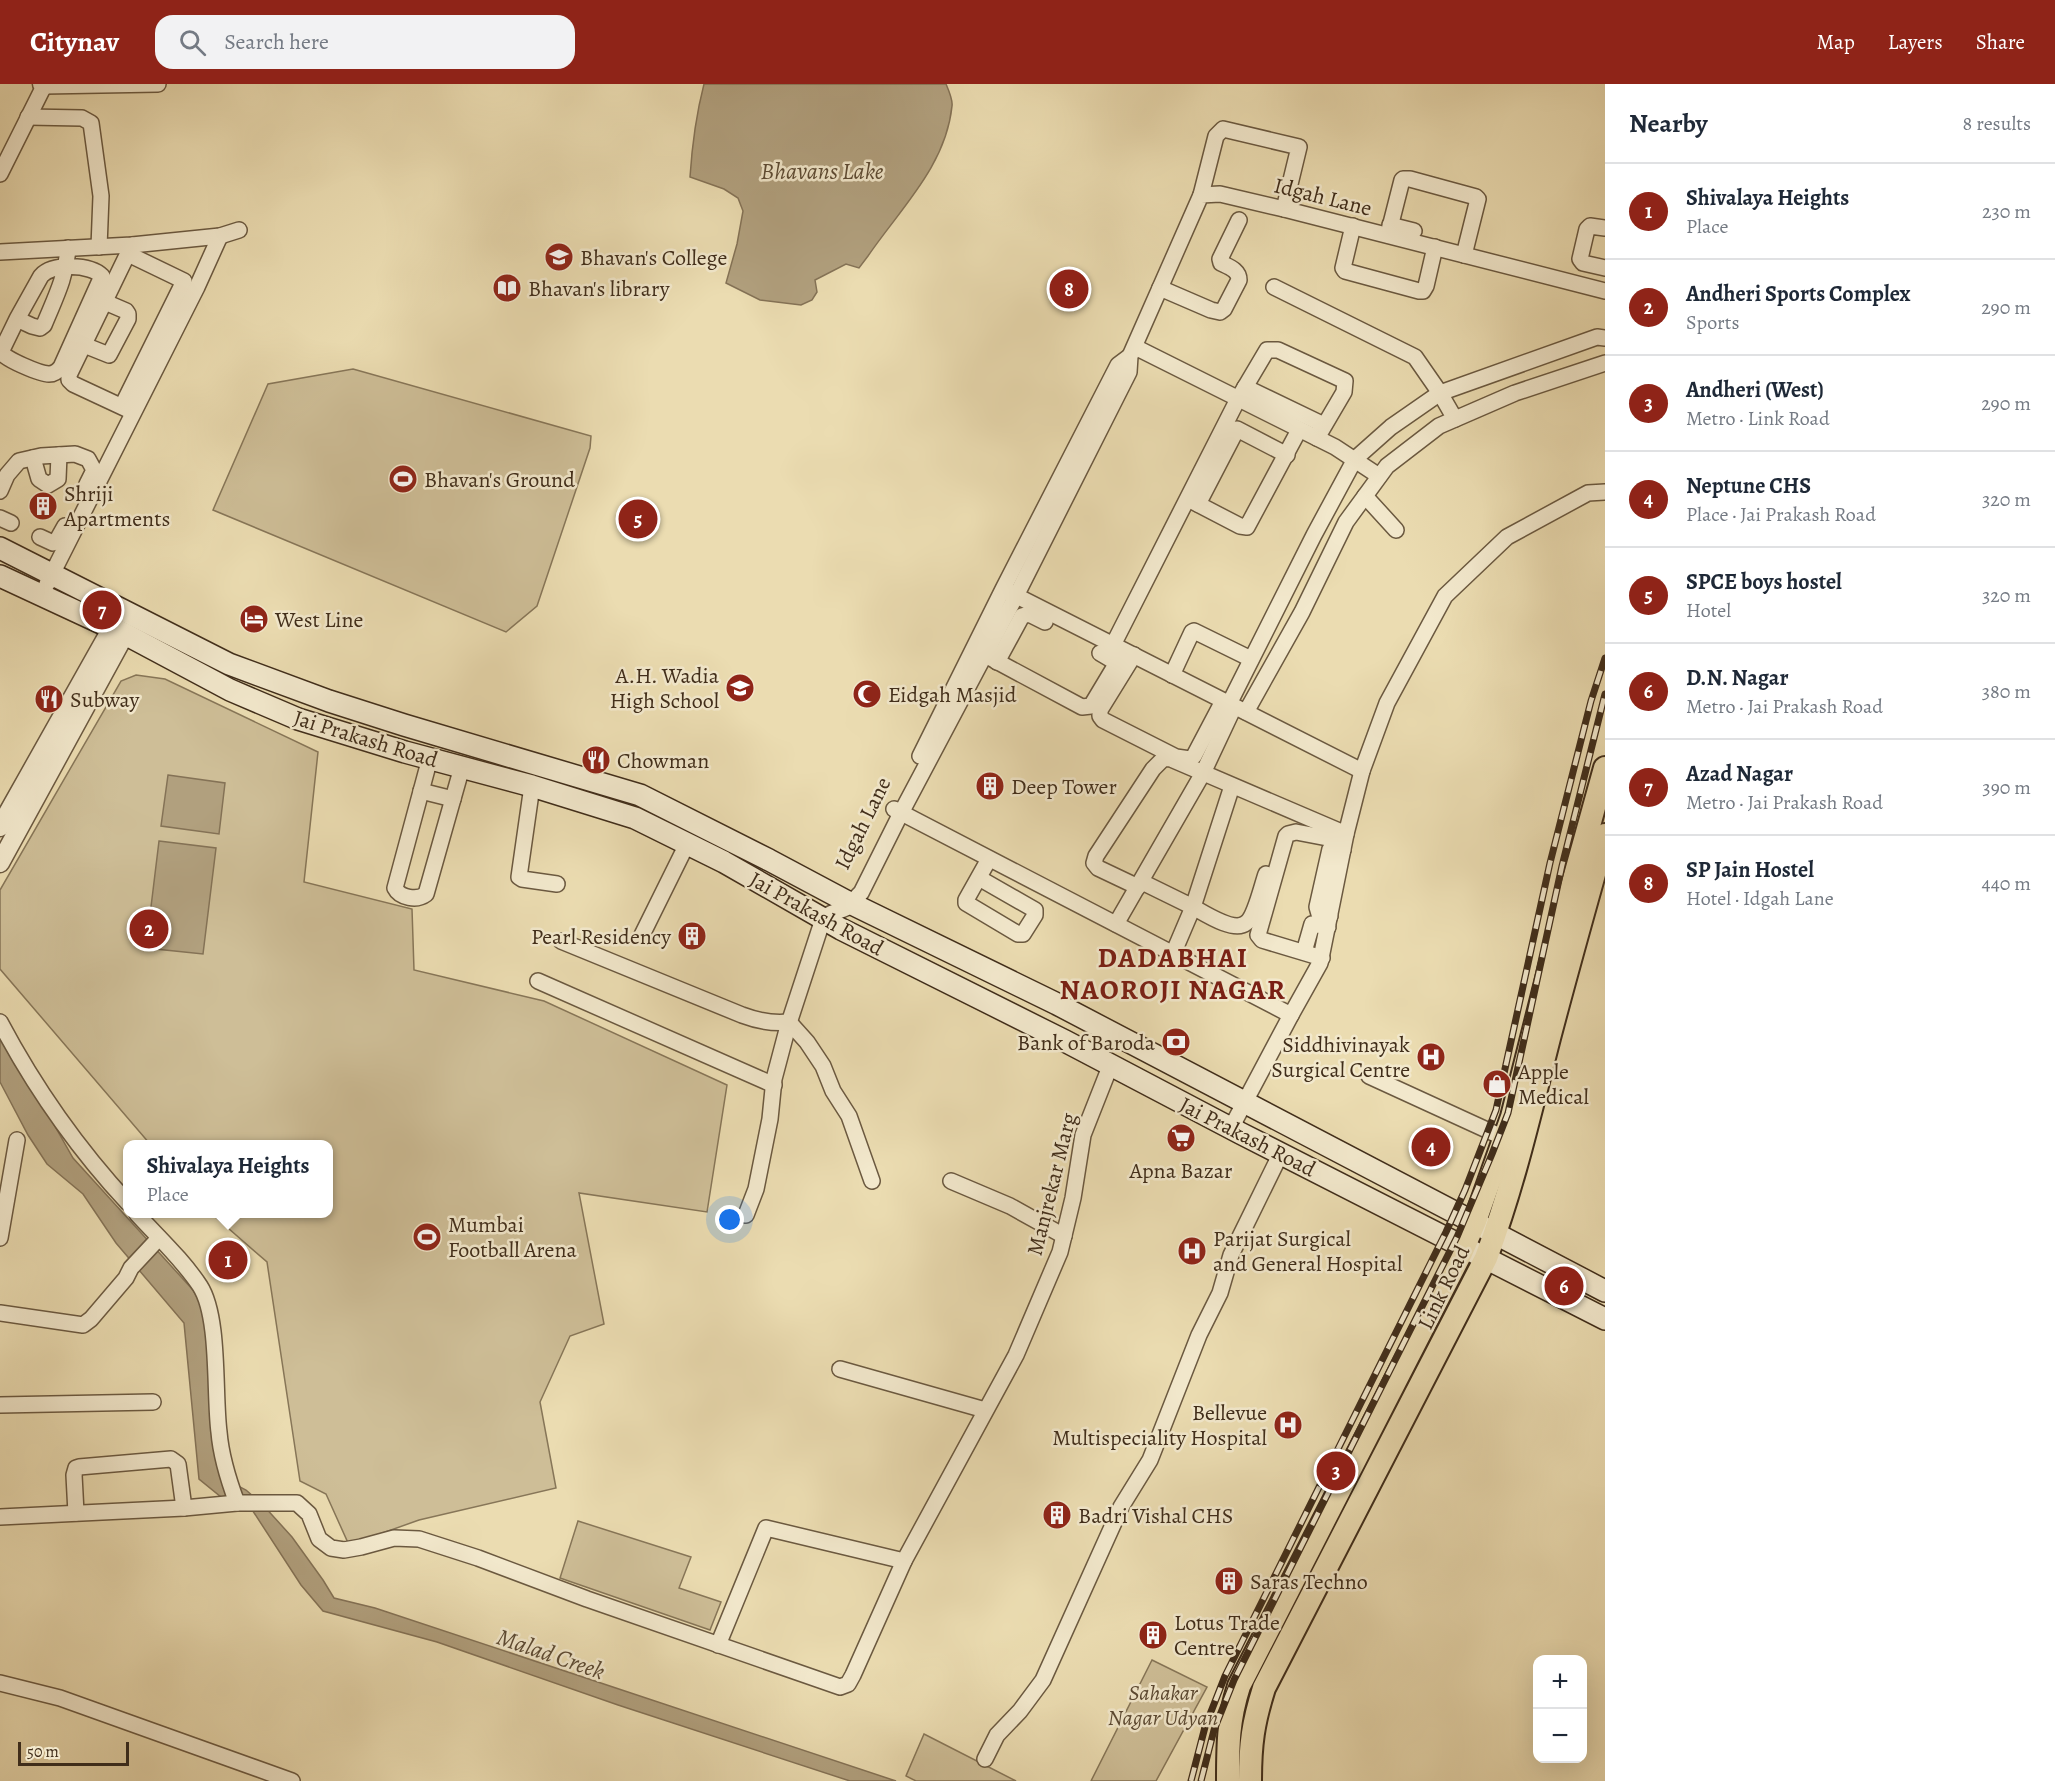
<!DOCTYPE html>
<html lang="en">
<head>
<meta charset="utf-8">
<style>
  body { margin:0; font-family:Alegreya,serif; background:#f2f2f3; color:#1f2937 }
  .controls { position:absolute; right:18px; bottom:18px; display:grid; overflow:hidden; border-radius:12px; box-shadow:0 6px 24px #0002 }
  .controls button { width:54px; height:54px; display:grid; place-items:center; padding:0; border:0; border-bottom:2px solid #e0e1e3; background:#fff; color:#1f2937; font:30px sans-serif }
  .scale { position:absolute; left:18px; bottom:15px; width:111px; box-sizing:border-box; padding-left:6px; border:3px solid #402d1a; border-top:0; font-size:16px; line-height:21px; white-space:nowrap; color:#402d1a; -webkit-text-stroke:4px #f2e8cc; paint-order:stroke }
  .you { position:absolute; left:730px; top:1136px; width:21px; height:21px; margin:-15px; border:4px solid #fff; border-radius:50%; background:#1a73e8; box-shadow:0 0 0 9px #1a73e833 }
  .badge { display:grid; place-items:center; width:39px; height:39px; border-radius:50%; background:#8f2418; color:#fff; font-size:20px; font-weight:700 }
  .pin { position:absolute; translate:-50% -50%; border:3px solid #fff; box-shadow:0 2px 6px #0006 }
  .popup { position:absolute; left:123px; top:1056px; width:210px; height:78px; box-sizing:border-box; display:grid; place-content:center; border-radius:12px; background:#fff; filter:drop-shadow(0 2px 4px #0005); font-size:20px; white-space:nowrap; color:#747a83 }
  .popup b { font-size:22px; color:#1f2937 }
  .popup::after { content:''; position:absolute; left:50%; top:100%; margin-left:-12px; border:12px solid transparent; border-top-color:#fff }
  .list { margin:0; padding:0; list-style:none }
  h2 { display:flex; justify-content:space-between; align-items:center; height:78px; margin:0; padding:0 24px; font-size:26px }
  h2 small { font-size:20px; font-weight:400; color:#747a83 }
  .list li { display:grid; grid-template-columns:39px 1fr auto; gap:18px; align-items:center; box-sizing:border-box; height:96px; padding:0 24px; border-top:2px solid #e0e1e3 }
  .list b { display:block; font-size:22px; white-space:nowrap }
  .list p { margin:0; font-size:20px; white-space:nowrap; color:#747a83 }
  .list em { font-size:20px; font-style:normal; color:#747a83 }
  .icon { flex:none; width:33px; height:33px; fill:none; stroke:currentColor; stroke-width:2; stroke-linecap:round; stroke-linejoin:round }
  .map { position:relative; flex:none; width:1605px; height:1697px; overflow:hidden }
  header { display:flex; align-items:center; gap:36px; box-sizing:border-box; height:84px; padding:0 30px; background:#8f2418; color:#fff }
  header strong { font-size:28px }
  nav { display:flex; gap:33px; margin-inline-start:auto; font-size:21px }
  .search { width:420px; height:54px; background:#f2f2f3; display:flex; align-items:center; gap:15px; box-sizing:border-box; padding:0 21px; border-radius:18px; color:#747a83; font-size:22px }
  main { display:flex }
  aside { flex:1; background:#fff }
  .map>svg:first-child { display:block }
  .green { fill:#cebe97; stroke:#877658; stroke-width:1.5 }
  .water { fill:#b1a07e; stroke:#847256; stroke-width:1.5 }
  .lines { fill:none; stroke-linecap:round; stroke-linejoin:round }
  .minor-casing { stroke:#6b5940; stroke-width:18 }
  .tertiary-casing { stroke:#6b5940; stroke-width:21 }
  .secondary-casing { stroke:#402d1a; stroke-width:24 }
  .primary-casing { stroke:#402d1a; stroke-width:26 }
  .minor { stroke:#f2e8cc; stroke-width:15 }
  .tertiary { stroke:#f2e8cc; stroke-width:18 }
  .secondary { stroke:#f2e8cc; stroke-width:21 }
  .primary { stroke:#ebdcb1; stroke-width:22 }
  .rail-casing { stroke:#402d1a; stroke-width:7 }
  .rail { stroke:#f2e8cc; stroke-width:4.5; stroke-dasharray:14; stroke-linecap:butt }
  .labels { text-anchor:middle; stroke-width:5; stroke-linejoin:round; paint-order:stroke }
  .street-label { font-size:22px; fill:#402d1a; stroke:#f2e8cc }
  .poi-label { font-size:22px; fill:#402d1a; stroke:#f2e8cc; text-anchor:start }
  .park-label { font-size:22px; font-style:italic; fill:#5c4a33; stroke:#f2e8cc }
  .water-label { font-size:24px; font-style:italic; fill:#5c4a33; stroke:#f2e8cc }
  .district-label { font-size:28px; font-weight:bold; letter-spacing:1.5px; fill:#7a1f14; stroke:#f2e8cc }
</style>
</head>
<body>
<header>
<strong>Citynav</strong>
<div class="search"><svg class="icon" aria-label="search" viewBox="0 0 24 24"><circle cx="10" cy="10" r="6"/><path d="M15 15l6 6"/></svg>Search here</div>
<nav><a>Map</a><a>Layers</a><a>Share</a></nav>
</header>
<main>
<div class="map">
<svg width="1605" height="1697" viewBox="0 0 1605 1697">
  <rect width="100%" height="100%" fill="#ebdcb1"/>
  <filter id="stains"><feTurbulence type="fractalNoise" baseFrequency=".00333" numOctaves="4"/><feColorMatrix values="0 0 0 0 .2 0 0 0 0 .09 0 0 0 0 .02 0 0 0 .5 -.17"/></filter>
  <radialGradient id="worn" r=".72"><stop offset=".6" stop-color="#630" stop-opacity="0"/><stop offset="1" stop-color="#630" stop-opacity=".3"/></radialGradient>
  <g class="green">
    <path d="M353 285 591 352 590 364 537 522 506 548 213 426 268 300Z"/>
    <path d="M136 591 165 595 318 668 304 798 412 825 414 886 544 917 727 1001 707 1128 579 1109 604 1240 570 1252 540 1318 556 1404 419 1436 349 1461 326 1410 300 1397 267 1178 212 1130H328V1060H150L0 885V806L121 597Z"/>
    <path d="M578 1437 691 1473 679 1504 721 1518 710 1546 560 1494Z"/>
    <path d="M1152 1576 1207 1603 1156 1697H1091Z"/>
    <path d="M924 1650 1016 1697H916L906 1692Z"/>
  </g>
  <g class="water">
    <path d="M704 0H946C949 7 953 16 952 22 946 82 900 125 868 172L859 184 846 180 815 196 817 208 812 216 801 221 760 216 726 199 737 160 743 127 738 114 724 105 690 93C692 62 696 31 704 0Z"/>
    <path d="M168 691 225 699 219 750 161 742Z"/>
    <path d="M159 757 216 764 203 870 146 864Z"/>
    <path d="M0 945 73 1074 193 1206 205 1227 221 1393 246 1406 263 1421 292 1453 323 1496 334 1514 375 1524 896 1697H850L618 1621 437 1558 323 1527 301 1501 249 1421 226 1417 199 1395 184 1239 116 1159 83 1110 47 1080 28 1051 0 998Z"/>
  </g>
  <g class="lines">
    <g class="minor-casing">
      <g id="minor">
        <path d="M28 33 82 34 91 39 101 112 99 163"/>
        <path d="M0 90 44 2 158 0"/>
        <path d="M1201 111 1216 52 1223 45 1299 63 1284 125"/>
        <path d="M1390 141 1414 147"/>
        <path d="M1353 142 1343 184 1345 187 1419 207H1423L1426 202 1435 163"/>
        <path d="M1605 144 1590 142 1587 145 1580 175 1583 179 1605 184"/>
        <path d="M1388 151 1402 96 1403 95H1410L1476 113 1478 115 1464 171"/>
        <path d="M132 161 69 291V296L73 300 133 328"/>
        <path d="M0 168 132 161 220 152 239 146"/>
        <path d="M1274 203 1415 273 1440 309 1455 335"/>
        <path d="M1160 204 1211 226 1220 228 1224 225 1239 196C1239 186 1229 183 1221 179L1220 175 1239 136"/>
        <path d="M17 235 41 192C53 179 90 180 102 192L61 283C58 287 55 290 49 290 40 290 5 275 1 268L17 235 32 242 40 244 44 241C55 214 66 194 68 164"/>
        <path d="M84 261 109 271 128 235V230L126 227 105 218"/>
        <path d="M1135 263 1335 363 1379 392"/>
        <path d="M1245 303 1324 341"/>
        <path d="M122 322 184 197 128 170"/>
        <path d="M33 374 39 395 48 401 58 395 59 371"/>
        <path d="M0 407 7 391 19 377 41 372 75 370 88 375 94 386 87 400"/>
        <path d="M1365 412 1396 446"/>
        <path d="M1188 415 1240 442 1247 443 1299 346"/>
        <path d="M1198 420 1237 345 1287 371"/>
        <path d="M0 434 11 439"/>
        <path d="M40 453 53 459 56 458 65 442"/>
        <path d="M47 500 197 203 220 152"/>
        <path d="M1009 508 1362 687"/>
        <path d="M1113 561 1238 315 1267 266H1278L1345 297 1344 308 1317 354"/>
        <path d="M1100 569 1117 579"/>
        <path d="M985 571 1082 623 1091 622 1124 567"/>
        <path d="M1134 571 1100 626V632L1103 636 1176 673 1190 675 1194 672 1223 617"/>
        <path d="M997 578 1022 532 1029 530 1045 538"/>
        <path d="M1172 591 1192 548 1194 547 1251 575"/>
        <path d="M1229 620 1314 451 1355 375 1391 343 1440 309 1597 253 1605 254"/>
        <path d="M1246 628 1302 528 1346 438 1387 382 1439 342 1515 309 1605 279"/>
        <path d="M920 672 1003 505 1118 281 1130 272"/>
        <path d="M430 674 395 804C400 814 417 817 426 810L462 683"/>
        <path d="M532 702 519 793 522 795 557 800"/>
        <path d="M421 707 453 715"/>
        <path d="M894 725 1291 931"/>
        <path d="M979 794 1035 826V831L1023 850H1018L966 819V816L989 775"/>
        <path d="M1142 798 1193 823 1232 702"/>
        <path d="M1138 803 1098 784 1094 779 1096 772 1153 685 1164 674 1171 675 1346 750"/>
        <path d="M1330 832 1319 830 1317 823 1330 765 1332 764 1343 766"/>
        <path d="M1116 840 1203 689 1234 623"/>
        <path d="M642 851 687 760"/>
        <path d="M561 857 742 931C758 937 772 940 789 938L807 958 823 982 833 1007 849 1032 872 1097"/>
        <path d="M1304 868 1312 840 1328 843"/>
        <path d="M1173 870 1193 823C1204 829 1234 849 1246 839 1255 833 1262 801 1266 790"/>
        <path d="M1322 874 1262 856 1258 851 1286 752 1288 750 1296 748 1343 757"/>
        <path d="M538 897 774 1001"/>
        <path d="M0 938C35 1004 77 1064 128 1119"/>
        <path d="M1369 992 1513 1058"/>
        <path d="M1231 1044 1291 931 1320 879 1346 750 1362 687 1387 619 1445 512 1507 453 1588 409 1605 408"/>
        <path d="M951 1097 1010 1122 1064 1152"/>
        <path d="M137 1130C158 1153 183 1176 200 1202 220 1233 214 1310 219 1348 221 1373 228 1395 237 1419"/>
        <path d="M746 1131 756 1105 770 1035 774 995 788 942 823 835C829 828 838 828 846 824 853 821 855 813 861 809L901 729 1016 512 1129 288 1130 272 1201 111 1220 110 1284 125 1605 207"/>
        <path d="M0 1154 17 1056"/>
        <path d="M0 1229 83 1241 91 1235 126 1194 131 1184 159 1154"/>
        <path d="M840 1285 985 1326"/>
        <path d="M0 1321 153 1318"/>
        <path d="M76 1429 74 1391 76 1384 79 1383 171 1375 178 1380 184 1424"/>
        <path d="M0 1433 184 1424 237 1419H297L309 1430 319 1455 331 1464 344 1466 361 1463 394 1454 419 1455 478 1474 587 1515 840 1603 848 1600 853 1591 904 1477"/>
        <path d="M718 1561 766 1444 904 1477 1016 1271 1060 1168 1073 1114 1083 1051 1111 980"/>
        <path d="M0 1599 60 1614 292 1697"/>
        <path d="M985 1675 997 1651 1020 1627 1043 1596 1121 1423 1150 1376 1199 1251 1220 1209 1231 1171 1281 1069"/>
      </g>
    </g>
    <g class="tertiary-casing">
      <g id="tertiary">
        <path d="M42 0 44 2"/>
        <path d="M0 743 112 544"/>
        <path d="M0 779 125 550"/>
      </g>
    </g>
    <g class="secondary-casing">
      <g id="secondary">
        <path d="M0 464 229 580 329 617 404 641 640 711 769 776 846 817 1057 920 1605 1207"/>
        <path d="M0 492 125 550 230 606 298 635 405 668 532 702 635 734 724 778 841 845 1065 957 1240 1049 1605 1235"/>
      </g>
    </g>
    <g class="primary-casing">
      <g id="primary">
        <path d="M1228 1697C1228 1662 1228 1636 1239 1602L1461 1169 1475 1137 1512 1033 1554 867 1605 684"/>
        <path d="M1250 1697C1250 1660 1253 1639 1264 1604L1486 1174C1513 1103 1530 1028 1549 954 1567 886 1586 818 1605 751"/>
      </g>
    </g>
    <use href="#minor" class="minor"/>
    <use href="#tertiary" class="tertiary"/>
    <use href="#secondary" class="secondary"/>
    <use href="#primary" class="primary"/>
    <g class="rail-casing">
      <g id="rail">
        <path d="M1191 1697 1205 1643 1225 1592 1446 1148 1465 1106 1496 1026 1550 779 1591 617 1605 574"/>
        <path d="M1201 1697 1214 1646 1234 1596 1457 1153 1492 1070 1508 1029 1562 782 1605 610"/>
      </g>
    </g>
    <use href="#rail" class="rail"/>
  </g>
  <defs>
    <g id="university-disc" transform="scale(1.5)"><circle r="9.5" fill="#8f2418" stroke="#f2e8cc"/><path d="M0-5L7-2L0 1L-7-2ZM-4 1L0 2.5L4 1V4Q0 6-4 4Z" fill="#fff"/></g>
    <g id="library-disc" transform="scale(1.5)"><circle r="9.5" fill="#8f2418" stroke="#f2e8cc"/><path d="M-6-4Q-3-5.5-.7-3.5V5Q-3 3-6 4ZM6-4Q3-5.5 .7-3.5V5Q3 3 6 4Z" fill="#fff"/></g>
    <g id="stadium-disc" transform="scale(1.5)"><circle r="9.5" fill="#8f2418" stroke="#f2e8cc"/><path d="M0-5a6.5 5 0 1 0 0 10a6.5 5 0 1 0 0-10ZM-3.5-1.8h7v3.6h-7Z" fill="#fff"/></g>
    <g id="building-disc" transform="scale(1.5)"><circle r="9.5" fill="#8f2418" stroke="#f2e8cc"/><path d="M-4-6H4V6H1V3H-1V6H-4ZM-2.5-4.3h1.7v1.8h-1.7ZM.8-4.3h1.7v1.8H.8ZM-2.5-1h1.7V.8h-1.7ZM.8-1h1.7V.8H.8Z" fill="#fff"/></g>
    <g id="hotel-disc" transform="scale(1.5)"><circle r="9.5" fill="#8f2418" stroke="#f2e8cc"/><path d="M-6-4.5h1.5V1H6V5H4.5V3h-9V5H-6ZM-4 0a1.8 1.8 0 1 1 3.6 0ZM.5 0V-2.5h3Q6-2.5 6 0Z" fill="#fff"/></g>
    <g id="school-disc" transform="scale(1.5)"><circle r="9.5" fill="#8f2418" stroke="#f2e8cc"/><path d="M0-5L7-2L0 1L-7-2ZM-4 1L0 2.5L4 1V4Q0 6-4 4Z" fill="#fff"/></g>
    <g id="mosque-disc" transform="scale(1.5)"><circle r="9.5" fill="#8f2418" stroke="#f2e8cc"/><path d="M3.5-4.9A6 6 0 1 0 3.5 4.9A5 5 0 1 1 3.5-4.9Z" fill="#fff"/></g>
    <g id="restaurant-disc" transform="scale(1.5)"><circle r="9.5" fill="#8f2418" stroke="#f2e8cc"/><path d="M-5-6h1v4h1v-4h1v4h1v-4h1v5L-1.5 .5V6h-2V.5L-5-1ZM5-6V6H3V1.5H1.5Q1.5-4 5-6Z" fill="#fff"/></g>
    <g id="bank-disc" transform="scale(1.5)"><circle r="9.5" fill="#8f2418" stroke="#f2e8cc"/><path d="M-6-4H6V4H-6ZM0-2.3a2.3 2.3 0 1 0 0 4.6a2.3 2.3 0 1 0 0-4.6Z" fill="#fff"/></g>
    <g id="hospital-disc" transform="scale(1.5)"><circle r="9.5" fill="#8f2418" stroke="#f2e8cc"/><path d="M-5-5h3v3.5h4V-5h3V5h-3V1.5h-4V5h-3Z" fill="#fff"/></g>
    <g id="shop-disc" transform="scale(1.5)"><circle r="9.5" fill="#8f2418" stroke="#f2e8cc"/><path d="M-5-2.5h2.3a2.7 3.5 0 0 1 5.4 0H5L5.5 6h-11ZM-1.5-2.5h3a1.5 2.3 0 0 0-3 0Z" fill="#fff"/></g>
    <g id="supermarket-disc" transform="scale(1.5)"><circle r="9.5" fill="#8f2418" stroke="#f2e8cc"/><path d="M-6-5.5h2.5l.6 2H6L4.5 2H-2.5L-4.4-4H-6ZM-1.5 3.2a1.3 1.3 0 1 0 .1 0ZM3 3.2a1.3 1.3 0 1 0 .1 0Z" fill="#fff"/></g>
  </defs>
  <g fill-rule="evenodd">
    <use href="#university-disc" x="559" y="173"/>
    <use href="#library-disc" x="507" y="204"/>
    <use href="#stadium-disc" x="403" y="395"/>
    <use href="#building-disc" x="43" y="422"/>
    <use href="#hotel-disc" x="254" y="535"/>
    <use href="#school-disc" x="740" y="604"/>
    <use href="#mosque-disc" x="867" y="610"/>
    <use href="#restaurant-disc" x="49" y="615"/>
    <use href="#restaurant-disc" x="596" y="676"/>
    <use href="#building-disc" x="990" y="702"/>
    <use href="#building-disc" x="692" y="852"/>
    <use href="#bank-disc" x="1176" y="958"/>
    <use href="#hospital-disc" x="1431" y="973"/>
    <use href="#shop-disc" x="1497" y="1000"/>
    <use href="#supermarket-disc" x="1181" y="1054"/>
    <use href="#stadium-disc" x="427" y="1153"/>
    <use href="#hospital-disc" x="1192" y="1167"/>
    <use href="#hospital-disc" x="1288" y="1341"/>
    <use href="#building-disc" x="1057" y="1431"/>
    <use href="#building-disc" x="1229" y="1497"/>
    <use href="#building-disc" x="1153" y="1551"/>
  </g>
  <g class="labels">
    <g class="street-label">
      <text transform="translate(1323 112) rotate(14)" y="8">Idgah Lane</text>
      <text transform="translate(366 654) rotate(17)" y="8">Jai Prakash Road</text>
      <text transform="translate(862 739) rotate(-64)" y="8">Idgah Lane</text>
      <text transform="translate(817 829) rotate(29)" y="8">Jai Prakash Road</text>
      <text transform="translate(1248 1052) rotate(27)" y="8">Jai Prakash Road</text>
      <text transform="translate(1051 1100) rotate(-76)" y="8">Manjrekar Marg</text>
      <text transform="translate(1443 1203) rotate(-64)" y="8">Link Road</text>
    </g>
    <g class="poi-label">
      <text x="580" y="181">Bhavan's College</text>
      <text x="528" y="212">Bhavan's library</text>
      <text x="424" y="403">Bhavan's Ground</text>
      <text x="64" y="417">Shriji<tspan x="64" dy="25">Apartments</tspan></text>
      <text x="275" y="543">West Line</text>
      <text x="719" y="599" text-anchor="end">A.H. Wadia<tspan x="719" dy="25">High School</tspan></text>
      <text x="888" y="618">Eidgah Masjid</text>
      <text x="70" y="623">Subway</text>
      <text x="617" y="684">Chowman</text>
      <text x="1011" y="710">Deep Tower</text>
      <text x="671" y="860" text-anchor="end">Pearl Residency</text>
      <text x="1155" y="966" text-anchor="end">Bank of Baroda</text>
      <text x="1410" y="968" text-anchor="end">Siddhivinayak<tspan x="1410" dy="25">Surgical Centre</tspan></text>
      <text x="1518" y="995">Apple<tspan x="1518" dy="25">Medical</tspan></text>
      <text x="1181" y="1094" text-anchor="middle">Apna Bazar</text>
      <text x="448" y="1148">Mumbai<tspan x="448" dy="25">Football Arena</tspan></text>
      <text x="1213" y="1162">Parijat Surgical<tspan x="1213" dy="25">and General Hospital</tspan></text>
      <text x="1267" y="1336" text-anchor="end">Bellevue<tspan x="1267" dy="25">Multispeciality Hospital</tspan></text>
      <text x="1078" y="1439">Badri Vishal CHS</text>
      <text x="1250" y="1505">Saras Techno</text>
      <text x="1174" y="1546">Lotus Trade<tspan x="1174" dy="25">Centre</tspan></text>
    </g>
    <g class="park-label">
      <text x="1163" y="1616">Sahakar<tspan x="1163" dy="25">Nagar Udyan</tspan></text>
    </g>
    <g class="water-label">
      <text x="822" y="95">Bhavans Lake</text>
      <text transform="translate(551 1570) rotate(19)" y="8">Malad Creek</text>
    </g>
    <g class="district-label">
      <text x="1173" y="883">DADABHAI<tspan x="1173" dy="32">NAOROJI NAGAR</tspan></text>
    </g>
  </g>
  <rect width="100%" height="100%" filter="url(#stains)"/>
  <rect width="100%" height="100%" fill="url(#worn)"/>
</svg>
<div class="controls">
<button>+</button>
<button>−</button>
</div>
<div class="scale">50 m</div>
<div class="you"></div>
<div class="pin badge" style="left:228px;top:1176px">1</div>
<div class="popup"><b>Shivalaya Heights</b>Place</div>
<div class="pin badge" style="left:149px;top:845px">2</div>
<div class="pin badge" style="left:1336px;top:1387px">3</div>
<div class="pin badge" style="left:1431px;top:1063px">4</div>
<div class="pin badge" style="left:638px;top:435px">5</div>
<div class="pin badge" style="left:1564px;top:1202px">6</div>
<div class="pin badge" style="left:102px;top:526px">7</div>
<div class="pin badge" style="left:1069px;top:205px">8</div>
</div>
<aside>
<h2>Nearby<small>8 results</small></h2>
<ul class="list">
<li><span class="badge">1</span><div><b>Shivalaya Heights</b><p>Place</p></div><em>230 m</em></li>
<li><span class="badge">2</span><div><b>Andheri Sports Complex</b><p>Sports</p></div><em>290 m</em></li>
<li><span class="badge">3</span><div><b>Andheri (West)</b><p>Metro · Link Road</p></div><em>290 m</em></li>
<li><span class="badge">4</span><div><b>Neptune CHS</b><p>Place · Jai Prakash Road</p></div><em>320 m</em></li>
<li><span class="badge">5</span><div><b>SPCE boys hostel</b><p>Hotel</p></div><em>320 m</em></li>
<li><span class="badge">6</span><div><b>D.N. Nagar</b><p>Metro · Jai Prakash Road</p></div><em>380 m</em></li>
<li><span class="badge">7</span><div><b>Azad Nagar</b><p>Metro · Jai Prakash Road</p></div><em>390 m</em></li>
<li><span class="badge">8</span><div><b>SP Jain Hostel</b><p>Hotel · Idgah Lane</p></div><em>440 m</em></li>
</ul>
</aside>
</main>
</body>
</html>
